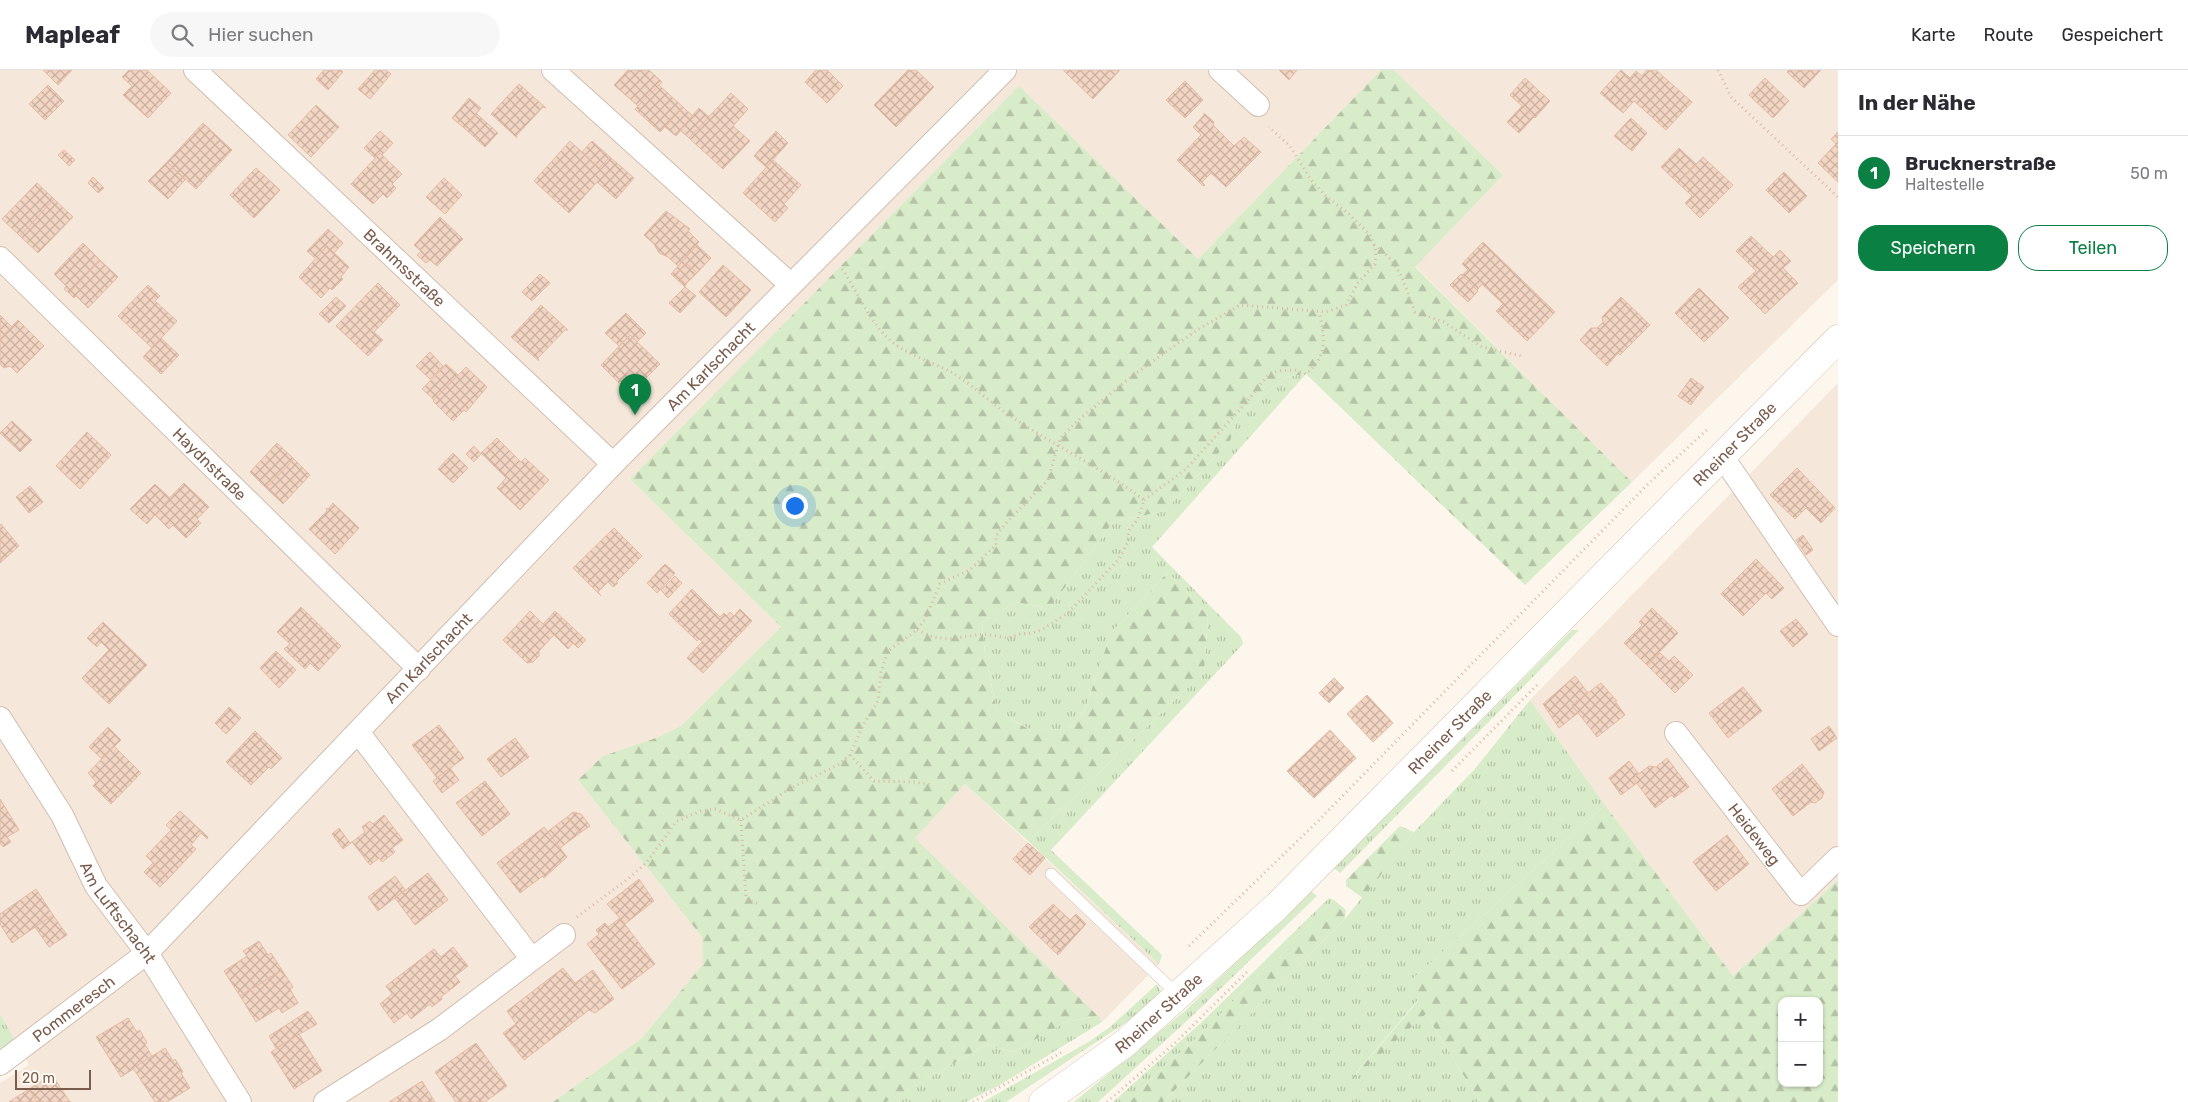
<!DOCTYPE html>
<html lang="de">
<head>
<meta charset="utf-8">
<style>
  body { margin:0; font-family:Rubik,sans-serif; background:#f7f7f7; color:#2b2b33 }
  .controls { position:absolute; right:15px; bottom:15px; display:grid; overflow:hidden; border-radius:10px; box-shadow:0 1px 4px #0004 }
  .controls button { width:45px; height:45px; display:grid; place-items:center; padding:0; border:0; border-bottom:1px solid #e1e1e2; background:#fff; color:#2b2b33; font:25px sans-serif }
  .scale { position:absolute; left:15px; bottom:12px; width:76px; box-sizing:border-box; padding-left:5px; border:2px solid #7a5c4d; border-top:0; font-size:14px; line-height:18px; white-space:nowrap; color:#7a5c4d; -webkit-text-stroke:4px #fffaf3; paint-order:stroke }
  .you { position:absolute; left:794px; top:435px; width:18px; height:18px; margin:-12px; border:4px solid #fff; border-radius:50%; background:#1a73e8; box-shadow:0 0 0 8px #1a73e833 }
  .badge { display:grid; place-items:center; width:32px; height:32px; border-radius:50%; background:#0b8043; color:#fff; font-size:16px; font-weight:700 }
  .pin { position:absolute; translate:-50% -41px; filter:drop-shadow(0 1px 2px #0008) }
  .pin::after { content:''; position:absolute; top:26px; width:18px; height:15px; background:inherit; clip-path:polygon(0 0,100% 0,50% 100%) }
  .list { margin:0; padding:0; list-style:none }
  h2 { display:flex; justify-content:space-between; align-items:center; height:65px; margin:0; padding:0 20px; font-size:21px }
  h2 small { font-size:16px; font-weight:400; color:#7c7c81 }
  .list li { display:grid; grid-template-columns:32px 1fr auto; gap:15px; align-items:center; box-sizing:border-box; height:75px; padding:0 20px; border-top:1px solid #e1e1e2 }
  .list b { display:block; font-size:19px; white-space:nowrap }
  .list p { margin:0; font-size:16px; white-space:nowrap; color:#7c7c81 }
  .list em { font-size:16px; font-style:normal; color:#7c7c81 }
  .actions { display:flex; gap:10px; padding:15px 20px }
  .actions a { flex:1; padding:11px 0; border:1px solid #0b8043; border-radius:20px; text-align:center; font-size:18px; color:#0b8043 }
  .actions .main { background:#0b8043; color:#fff }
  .icon { flex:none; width:28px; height:28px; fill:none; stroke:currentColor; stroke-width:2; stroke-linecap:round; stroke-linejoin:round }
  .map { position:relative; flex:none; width:1838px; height:1032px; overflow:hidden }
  header { display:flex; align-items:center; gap:30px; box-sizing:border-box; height:70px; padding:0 25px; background:#fff; border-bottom:1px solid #e1e1e2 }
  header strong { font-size:24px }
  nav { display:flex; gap:28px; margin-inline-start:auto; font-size:18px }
  .search { width:350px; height:45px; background:#f7f7f7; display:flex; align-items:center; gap:12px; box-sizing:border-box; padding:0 18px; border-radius:28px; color:#7c7c81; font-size:19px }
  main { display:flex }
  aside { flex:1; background:#fff }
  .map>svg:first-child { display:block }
  .residential { fill:#f5e8da }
  .grass { fill:url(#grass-tufts) }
  .forest { fill:url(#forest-firs); fill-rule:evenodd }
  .building { fill:url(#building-cross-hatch); stroke:#e6bba3 }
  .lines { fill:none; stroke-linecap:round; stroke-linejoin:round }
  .lane-casing { stroke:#d1beb0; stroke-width:12 }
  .street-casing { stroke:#d1beb0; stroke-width:24 }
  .secondary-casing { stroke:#d6c0b0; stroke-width:29 }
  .path { stroke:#d9b8a5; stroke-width:3; stroke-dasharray:1 4; stroke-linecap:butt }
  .lane { stroke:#fff; stroke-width:11 }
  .street { stroke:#fff; stroke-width:22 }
  .secondary { stroke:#fff; stroke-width:28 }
  .labels { text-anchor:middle; stroke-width:4.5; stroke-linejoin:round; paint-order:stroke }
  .street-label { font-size:16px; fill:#7a5c4d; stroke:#fffaf3 }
</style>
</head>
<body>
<header>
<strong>Mapleaf</strong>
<div class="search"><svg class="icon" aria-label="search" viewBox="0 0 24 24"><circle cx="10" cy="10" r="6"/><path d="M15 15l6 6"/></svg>Hier suchen</div>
<nav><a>Karte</a><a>Route</a><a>Gespeichert</a></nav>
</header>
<main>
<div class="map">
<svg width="1838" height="1032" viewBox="0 0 1838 1032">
  <defs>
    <pattern id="grass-tufts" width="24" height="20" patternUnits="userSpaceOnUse" patternTransform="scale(1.25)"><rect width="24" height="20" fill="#d8ecc9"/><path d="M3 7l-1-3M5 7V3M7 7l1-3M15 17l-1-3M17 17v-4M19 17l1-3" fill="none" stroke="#b4c2a5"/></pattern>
    <pattern id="forest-firs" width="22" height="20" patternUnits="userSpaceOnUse" patternTransform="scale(1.25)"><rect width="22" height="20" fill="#d8ecc9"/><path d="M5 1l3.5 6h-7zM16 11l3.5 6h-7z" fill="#b4c2a5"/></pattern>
    <pattern id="building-cross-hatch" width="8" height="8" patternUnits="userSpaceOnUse" patternTransform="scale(1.25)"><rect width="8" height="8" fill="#f3d5c3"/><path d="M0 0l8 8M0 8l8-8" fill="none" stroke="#cab0a1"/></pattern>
  </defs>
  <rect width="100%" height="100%" fill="#fdf6ec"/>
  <g class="residential">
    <path d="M0 0H1381L1198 189 1018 17 630 409 781 557 681 656 656 668 578 710 702 867 703 894 642 968 553 1032H0V1013L29 995 0 944Z"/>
    <path d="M1394 0H1838V210L1632 412 1415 196 1503 105Z"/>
    <path d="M1838 313V810L1733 906 1605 735 1530 630Z"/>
    <path d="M965 714 1159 894 1102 952 914 768Z"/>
  </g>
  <g class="grass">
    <path d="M1306 304 1152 477 1241 567 1243 574 1051 780 1162 885 1159 894 1028 771 1204 602 1208 546 1168 502 1111 563 1084 642 1067 659 1031 660 997 641 985 584 982 552 1016 532 1049 539 1113 452 1164 441 1230 371 1238 347 1285 307Z"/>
    <path d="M1572 560H1579L1340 803 1334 798Z"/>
    <path d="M1530 630 1605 735 1408 913 1418 930 1350 1010 1426 944 1480 1032H1163L1345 849 1414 762 1474 700Z"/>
    <path d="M1311 821 1317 826 1190 948 1098 1032H1074L1186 940Z"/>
    <path d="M1329 828 1334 830C1291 871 1251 913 1210 955 1184 981 1153 1003 1130 1032H1113L1204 950Z"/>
    <path d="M1157 914 1161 922 1131 949 1006 1032H983L1090 971 1110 957Z"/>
    <path d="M0 944 15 970 0 979Z"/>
    <path d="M1098 946 1102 952 998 1016 966 1032H886L986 975 1013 982 1066 952Z"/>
  </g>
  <g class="forest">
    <path d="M1381 0H1394L1503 105 1415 197 1632 412 1525 515 1306 304 1285 307 1238 347 1230 371 1164 441 1113 452 1049 539 1016 532 982 552 985 584 997 641 1030 660 1067 659 1084 642 1111 563 1168 502 1208 546 1204 602 1028 771 965 714 915 768 1098 946 1066 952 1013 982 986 975 886 1032H553L642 968 703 894 702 867 578 710 603 686 656 668 681 656 781 557 630 409 1019 16 1198 189Z"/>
    <path d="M1605 735 1733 906 1838 810V1032H1480L1426 944 1347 1014 1418 931 1408 913ZM1782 931H1819V1013H1782Z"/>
    <path d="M1400 756 1414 762 1363 828 1346 816V810Z"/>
    <path d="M1334 830 1346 840 1345 849 1163 1032H1130C1153 1003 1184 981 1210 955 1251 913 1291 870 1334 830Z"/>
  </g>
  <g class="building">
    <path d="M43 0H72L58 15Z"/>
    <path d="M129 0H147L171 23 148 48 123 25 132 16 122 7Z"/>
    <path d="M324 0H341L343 2 328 20 316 9Z"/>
    <path d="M375 0H386L391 4 370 29 358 19Z"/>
    <path d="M628 0H649L662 12 639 37 614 15Z"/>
    <path d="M816 0H827L843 16 827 33 805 12Z"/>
    <path d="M908 0H916L934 17 896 57 874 35Z"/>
    <path d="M1063 0H1120L1093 29Z"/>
    <path d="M1279 0H1297L1289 10Z"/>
    <path d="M1621 0 1630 8 1636 1 1642 6 1647 0H1656L1692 32 1666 60 1634 31 1623 43 1600 23Z"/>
    <path d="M1789 0H1821L1804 18 1787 2Z"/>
    <path d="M1525 8 1550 31 1535 48 1510 25Z"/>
    <path d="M1765 8 1789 31 1773 48 1749 25Z"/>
    <path d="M1185 11 1203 30 1185 48 1166 30Z"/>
    <path d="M519 14 546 38 543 37 516 66 517 68 491 44Z"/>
    <path d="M48 15 64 31 45 50 29 34Z"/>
    <path d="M659 15 683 37 660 62 635 39Z"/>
    <path d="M731 23 748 39 733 56 750 71 723 99 689 68Z"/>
    <path d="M469 28 481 38 464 58 452 48Z"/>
    <path d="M316 35 339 57 311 87 288 65Z"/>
    <path d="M1522 36 1534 47 1519 63 1507 52Z"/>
    <path d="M683 37 693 46 676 66 665 57Z"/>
    <path d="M699 38 709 47 689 68 680 60Z"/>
    <path d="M1204 43 1214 52 1213 55 1234 76 1244 67 1261 82 1226 117 1211 103 1202 112 1205 115 1203 116 1177 90 1201 65 1193 57 1204 45Z"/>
    <path d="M477 44 498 63 485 77 464 58Z"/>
    <path d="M1631 48 1647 63 1632 81 1614 66Z"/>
    <path d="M203 53 232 80 196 119 167 92Z"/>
    <path d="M380 61 393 73 382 85 380 83 375 88 364 78Z"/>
    <path d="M776 61 788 73 780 82 767 71Z"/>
    <path d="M1838 62V112L1818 93 1836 74 1831 69Z"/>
    <path d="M570 71 599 98 610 87 634 108 616 129 597 112 569 143 534 111Z"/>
    <path d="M592 71 610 87 599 98 582 82Z"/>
    <path d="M767 71 780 82 766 97 754 86Z"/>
    <path d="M1679 78 1696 94 1678 113 1661 97Z"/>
    <path d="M64 80 75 90 69 96 58 85Z"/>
    <path d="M380 83 402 104 392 114 396 118 387 128 383 124 373 134 351 114Z"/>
    <path d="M1703 87 1733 115 1700 148 1685 133 1692 126 1678 113Z"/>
    <path d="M773 90 801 115 784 134 788 138 775 152 743 123Z"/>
    <path d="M167 92 185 110 168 129 148 111Z"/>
    <path d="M256 98 280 120 254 148 230 125Z"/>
    <path d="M1784 102 1807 126 1789 143 1766 120Z"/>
    <path d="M93 107 104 118 98 123 88 113Z"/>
    <path d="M444 108 462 125 445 144 426 127Z"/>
    <path d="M37 113 54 129 20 166 2 149Z"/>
    <path d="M54 129 73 147 38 183 20 166Z"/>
    <path d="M666 141 690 159 688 161 699 172 678 196 668 187 659 183 654 174 644 165Z"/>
    <path d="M440 147 463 169 437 196 430 190 426 193 417 185 421 181 414 175Z"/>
    <path d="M328 159 343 173 334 183 327 176 316 189 307 181Z"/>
    <path d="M1751 166 1773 187 1780 180 1791 191 1783 198 1798 213 1765 244 1738 217 1756 201 1736 181Z"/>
    <path d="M1483 172 1555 242 1527 271 1496 241 1503 234 1482 214 1477 220 1462 205 1468 200 1462 194Z"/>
    <path d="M83 173 100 190 69 223 64 219 66 216 54 204Z"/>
    <path d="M697 175 711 188 697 203 686 193 676 205 686 214 685 217 671 204Z"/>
    <path d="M327 176 349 197 341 207 343 209 332 220 330 218 321 228 299 207Z"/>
    <path d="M100 190 118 207 88 238 76 226 74 228 69 223Z"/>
    <path d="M686 193 697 203 686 214 676 205Z"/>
    <path d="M723 195 751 220 726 247 699 222Z"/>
    <path d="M540 204 550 213 532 231 522 222Z"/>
    <path d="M1461 204 1478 221 1468 232 1450 215Z"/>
    <path d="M378 213 400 235 374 262 383 270 368 286 336 256Z"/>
    <path d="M148 215 160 226 155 231 177 251 152 278 118 246Z"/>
    <path d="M685 217 696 226 680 243 669 233Z"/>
    <path d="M1699 218 1729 248 1704 272 1675 243Z"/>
    <path d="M336 227 346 236 329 253 319 244Z"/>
    <path d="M1621 227 1650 255 1620 285 1618 283 1607 296 1580 270 1591 258H1597L1603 252 1602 247Z"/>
    <path d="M541 235 568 260H565L538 288 539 291 511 267Z"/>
    <path d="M626 243 646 263 637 272 630 265 619 276 605 263Z"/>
    <path d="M0 245 12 257 0 269Z"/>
    <path d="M18 250 44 276 17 303 10 296 4 298 0 294V269Z"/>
    <path d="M630 265 660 294 630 324 601 295Z"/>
    <path d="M161 268 179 285 161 304 143 287Z"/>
    <path d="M430 282 443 296 430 309 416 296Z"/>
    <path d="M446 294 458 305 434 330 422 319Z"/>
    <path d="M466 297 487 317 466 342 464 340 453 351 433 331Z"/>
    <path d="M1691 308 1704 317 1691 335 1678 326Z"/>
    <path d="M12 351 32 370 20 382 0 363Z"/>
    <path d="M87 362 111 385 80 419 56 396Z"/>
    <path d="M497 368 521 392 525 388 549 410 520 440 497 418 506 408 481 383Z"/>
    <path d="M277 373 294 389 266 418 250 402Z"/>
    <path d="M474 376 481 384 474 392 466 384Z"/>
    <path d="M453 383 468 398 453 413 438 399Z"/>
    <path d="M294 389 310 405 283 434 266 418Z"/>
    <path d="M1797 398 1835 438 1821 453 1806 438 1795 449 1770 425Z"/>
    <path d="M184 413 209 437 197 449 201 453 186 468 173 455 169 459 154 444Z"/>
    <path d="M155 414 170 428 147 454 130 439Z"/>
    <path d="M30 416 43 432 29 443 16 427Z"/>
    <path d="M333 433 359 458 335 484 309 459 327 441 326 438 328 439Z"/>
    <path d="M1 454 19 476 0 493V455Z"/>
    <path d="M614 458 642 486 616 512 618 513 613 517 608 512 598 522 601 526 573 498Z"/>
    <path d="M1803 465 1813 480 1806 485 1796 470Z"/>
    <path d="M1756 489 1784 518 1772 529 1766 523 1743 546 1721 524Z"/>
    <path d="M665 494 675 503 657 523 647 513Z"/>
    <path d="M675 506 682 513 668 528 661 520Z"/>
    <path d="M692 519 720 547 724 543 727 546 730 542 734 546 740 539 752 551 703 603 687 588 702 572 699 569 697 571 669 544Z"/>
    <path d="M301 537 341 576 318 601 310 593 305 599 284 579 290 574 277 562Z"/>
    <path d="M1652 538 1678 563 1647 595 1624 573 1642 555 1639 552Z"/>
    <path d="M530 541 554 565 539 581V586L533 592 527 593 503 570Z"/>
    <path d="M555 541 586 570 578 578 573 573 568 579 543 554Z"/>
    <path d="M1796 549 1808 564 1793 577 1780 561Z"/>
    <path d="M103 552 147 595 109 634 82 608 109 580 101 572 97 577 87 568Z"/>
    <path d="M276 581 296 600 279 618 260 598Z"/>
    <path d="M1660 583 1669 591 1674 586 1693 605 1675 623 1647 595Z"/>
    <path d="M1575 606 1588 623 1572 635 1578 643 1559 658 1543 634Z"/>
    <path d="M1334 608 1344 618 1329 633 1319 623Z"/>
    <path d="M1601 613 1617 631H1615L1625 645 1597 667 1572 635Z"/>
    <path d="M1743 617 1762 641 1728 668 1709 643Z"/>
    <path d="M1367 625 1393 653 1373 672 1347 644Z"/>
    <path d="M229 637 241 648 226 664 215 653Z"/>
    <path d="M439 655 464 688 437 708 412 675Z"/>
    <path d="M1829 656 1837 668 1819 681 1811 669Z"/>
    <path d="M108 657 121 670 102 689 89 677Z"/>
    <path d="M1330 660 1356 688 1314 728 1287 701Z"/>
    <path d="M255 661 282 688 271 699 269 697 251 715 226 692Z"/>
    <path d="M515 668 529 687 501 707 487 689Z"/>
    <path d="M114 676 141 703 111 734 93 716 96 712 88 703Z"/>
    <path d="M1667 688 1689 717 1674 728 1672 725 1655 738 1633 708 1649 696 1656 697Z"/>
    <path d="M1629 691 1638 703 1633 708 1637 713 1621 725 1609 708Z"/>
    <path d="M1802 694 1824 722 1822 728 1815 733 1811 732 1793 746 1772 719Z"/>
    <path d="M450 698 459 710 442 723 433 711Z"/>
    <path d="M485 711 510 744 482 766 456 733Z"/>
    <path d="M0 729 19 760 7 767 11 772 3 777 0 773Z"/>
    <path d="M180 741 208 767 207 769 201 763 191 775 196 779 169 808 146 786 171 760 166 755Z"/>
    <path d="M573 742 581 744 590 756 580 763 567 747Z"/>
    <path d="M384 745 403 770 392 778 395 782 382 792 379 788 370 795 352 772 365 762 362 757 370 751 373 754Z"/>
    <path d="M567 747 580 763 560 778 547 762Z"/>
    <path d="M544 757 567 787 544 808 543 806 520 823 497 793Z"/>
    <path d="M339 758 350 773 352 772 343 779 332 764Z"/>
    <path d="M1727 765 1749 794 1716 821 1693 792Z"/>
    <path d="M1028 773 1045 788 1030 805 1013 789Z"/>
    <path d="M153 793 169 808 160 817 144 802Z"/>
    <path d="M428 803 448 830 415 855 395 828Z"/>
    <path d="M395 806 405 820 378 841 368 827Z"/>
    <path d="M639 809 654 831 625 854 607 834Z"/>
    <path d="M36 819 53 845 12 873 0 854V844Z"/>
    <path d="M1053 834 1070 850 1076 844 1086 854 1058 885 1029 857Z"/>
    <path d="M53 845 67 865 49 877 35 857Z"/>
    <path d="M620 848 655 894 622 919 587 874 599 864 596 860 605 853 608 857Z"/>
    <path d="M259 871 268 885 271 883 282 900 240 926 224 901 247 886 243 881Z"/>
    <path d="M453 877 468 896 455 906 460 912 441 927 442 929 432 937 430 934 411 949 407 943 394 953 380 934 392 924 386 916 434 879 441 887Z"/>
    <path d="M563 898 575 913 593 900 614 929 595 943 589 940 524 990 503 963 516 954 507 941Z"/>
    <path d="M282 900 293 917 290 919 298 933 282 943 279 938 256 952 240 926Z"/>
    <path d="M308 941 317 954 276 978 269 966Z"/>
    <path d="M128 948 137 962 140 960 147 973 145 974 152 987 121 1007 96 967Z"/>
    <path d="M299 964 322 1001 294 1019 271 982Z"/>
    <path d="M476 973 507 1016 485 1032H456L435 1002Z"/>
    <path d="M165 978 173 991 175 989 183 1002 181 1003 190 1018 167 1032H155L133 998Z"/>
    <path d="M52 1005 70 1032H37L29 1019Z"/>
    <path d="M422 1011 435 1032H389Z"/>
    <path d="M29 1019 37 1032H9Z"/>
  </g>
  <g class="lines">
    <g class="lane-casing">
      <path id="lane" d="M1051 804 1178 925"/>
    </g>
    <g class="street-casing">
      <g id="street">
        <path id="s1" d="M195 0 613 394"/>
        <path d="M553 0 790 214"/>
        <path d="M1220 0 1258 35"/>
        <path id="s2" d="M0 188 419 599"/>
        <path d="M1722 386 1838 555"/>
        <path id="s3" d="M0 648 62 745 96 816 147 883 240 1032"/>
        <path d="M358 662 531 888"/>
        <path id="s4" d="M1676 663 1801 824 1838 788"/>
        <path id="s5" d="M0 994 147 883 613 394 1005 0"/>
        <path d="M325 1032 440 959 564 865"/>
      </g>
    </g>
    <g class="secondary-casing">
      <g id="secondary">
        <path id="s6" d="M1043 1032 1124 974 1277 836 1838 269"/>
      </g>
    </g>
    <g class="path">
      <path d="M1718 0 1731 27 1838 127"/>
      <path d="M1374 175C1401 193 1404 214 1415 242L1444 252 1482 277 1521 286"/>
      <path d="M842 199C857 221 868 249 888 268 905 285 931 291 951 302 972 314 989 332 1009 345 1053 375 1102 398 1144 430L1138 449 1129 460 1128 472 1119 489 1068 543 1043 559 1033 563 1020 564 1008 568 984 564 948 569 933 567 917 560"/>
      <path d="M1144 430 1186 399 1244 335 1269 304 1278 301 1295 300 1306 304C1328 286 1325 267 1319 242"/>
      <path d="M850 685 874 711 914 712 932 715"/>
      <path d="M1452 701 1539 613"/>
      <path d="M741 750 746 829 759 834"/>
      <path d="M577 847 628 809 646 793 677 751 701 741 715 739 741 750 791 718 838 695 850 685 863 655 878 631 881 602 888 581 917 560 925 549 940 514 971 499 996 475V466L1007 452 1048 410 1060 369 1075 353 1132 306 1197 260 1240 235 1326 242 1346 235 1358 213 1375 194 1376 181 1370 165 1348 143 1328 128 1311 110 1290 76 1269 57"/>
      <path d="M1189 876 1316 753 1649 413 1709 358"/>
      <path d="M973 1032 1064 981"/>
      <path d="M1107 1032 1174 974 1248 901"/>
    </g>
    <use href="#lane" class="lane"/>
    <use href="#street" class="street"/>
    <use href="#secondary" class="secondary"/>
  </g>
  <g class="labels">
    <g class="street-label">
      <text dy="6" stroke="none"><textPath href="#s1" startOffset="288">Brahmsstraße</textPath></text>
      <text dy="6" stroke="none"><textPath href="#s5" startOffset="998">Am Karlschacht</textPath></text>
      <text dy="6" stroke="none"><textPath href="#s6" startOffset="956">Rheiner Straße</textPath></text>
      <text dy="6" stroke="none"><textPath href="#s2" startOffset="294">Haydnstraße</textPath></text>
      <text dy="6" stroke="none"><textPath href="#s5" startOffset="592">Am Karlschacht</textPath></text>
      <text dy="6" stroke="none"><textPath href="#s6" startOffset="551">Rheiner Straße</textPath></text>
      <text dy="6" stroke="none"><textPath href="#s4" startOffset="128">Heideweg</textPath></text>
      <text dy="6" stroke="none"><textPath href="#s3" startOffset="228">Am Luftschacht</textPath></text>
      <text dy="6" stroke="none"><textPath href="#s5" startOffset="92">Pommeresch</textPath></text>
      <text dy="6" stroke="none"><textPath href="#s6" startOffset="146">Rheiner Straße</textPath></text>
    </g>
  </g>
</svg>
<div class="controls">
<button>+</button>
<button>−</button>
</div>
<div class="scale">20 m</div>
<div class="you"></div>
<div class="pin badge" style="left:635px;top:345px">1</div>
</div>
<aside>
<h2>In der Nähe<small></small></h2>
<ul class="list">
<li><span class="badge">1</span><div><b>Brucknerstraße</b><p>Haltestelle</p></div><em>50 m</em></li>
</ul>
<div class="actions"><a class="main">Speichern</a><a>Teilen</a></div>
</aside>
</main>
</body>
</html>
